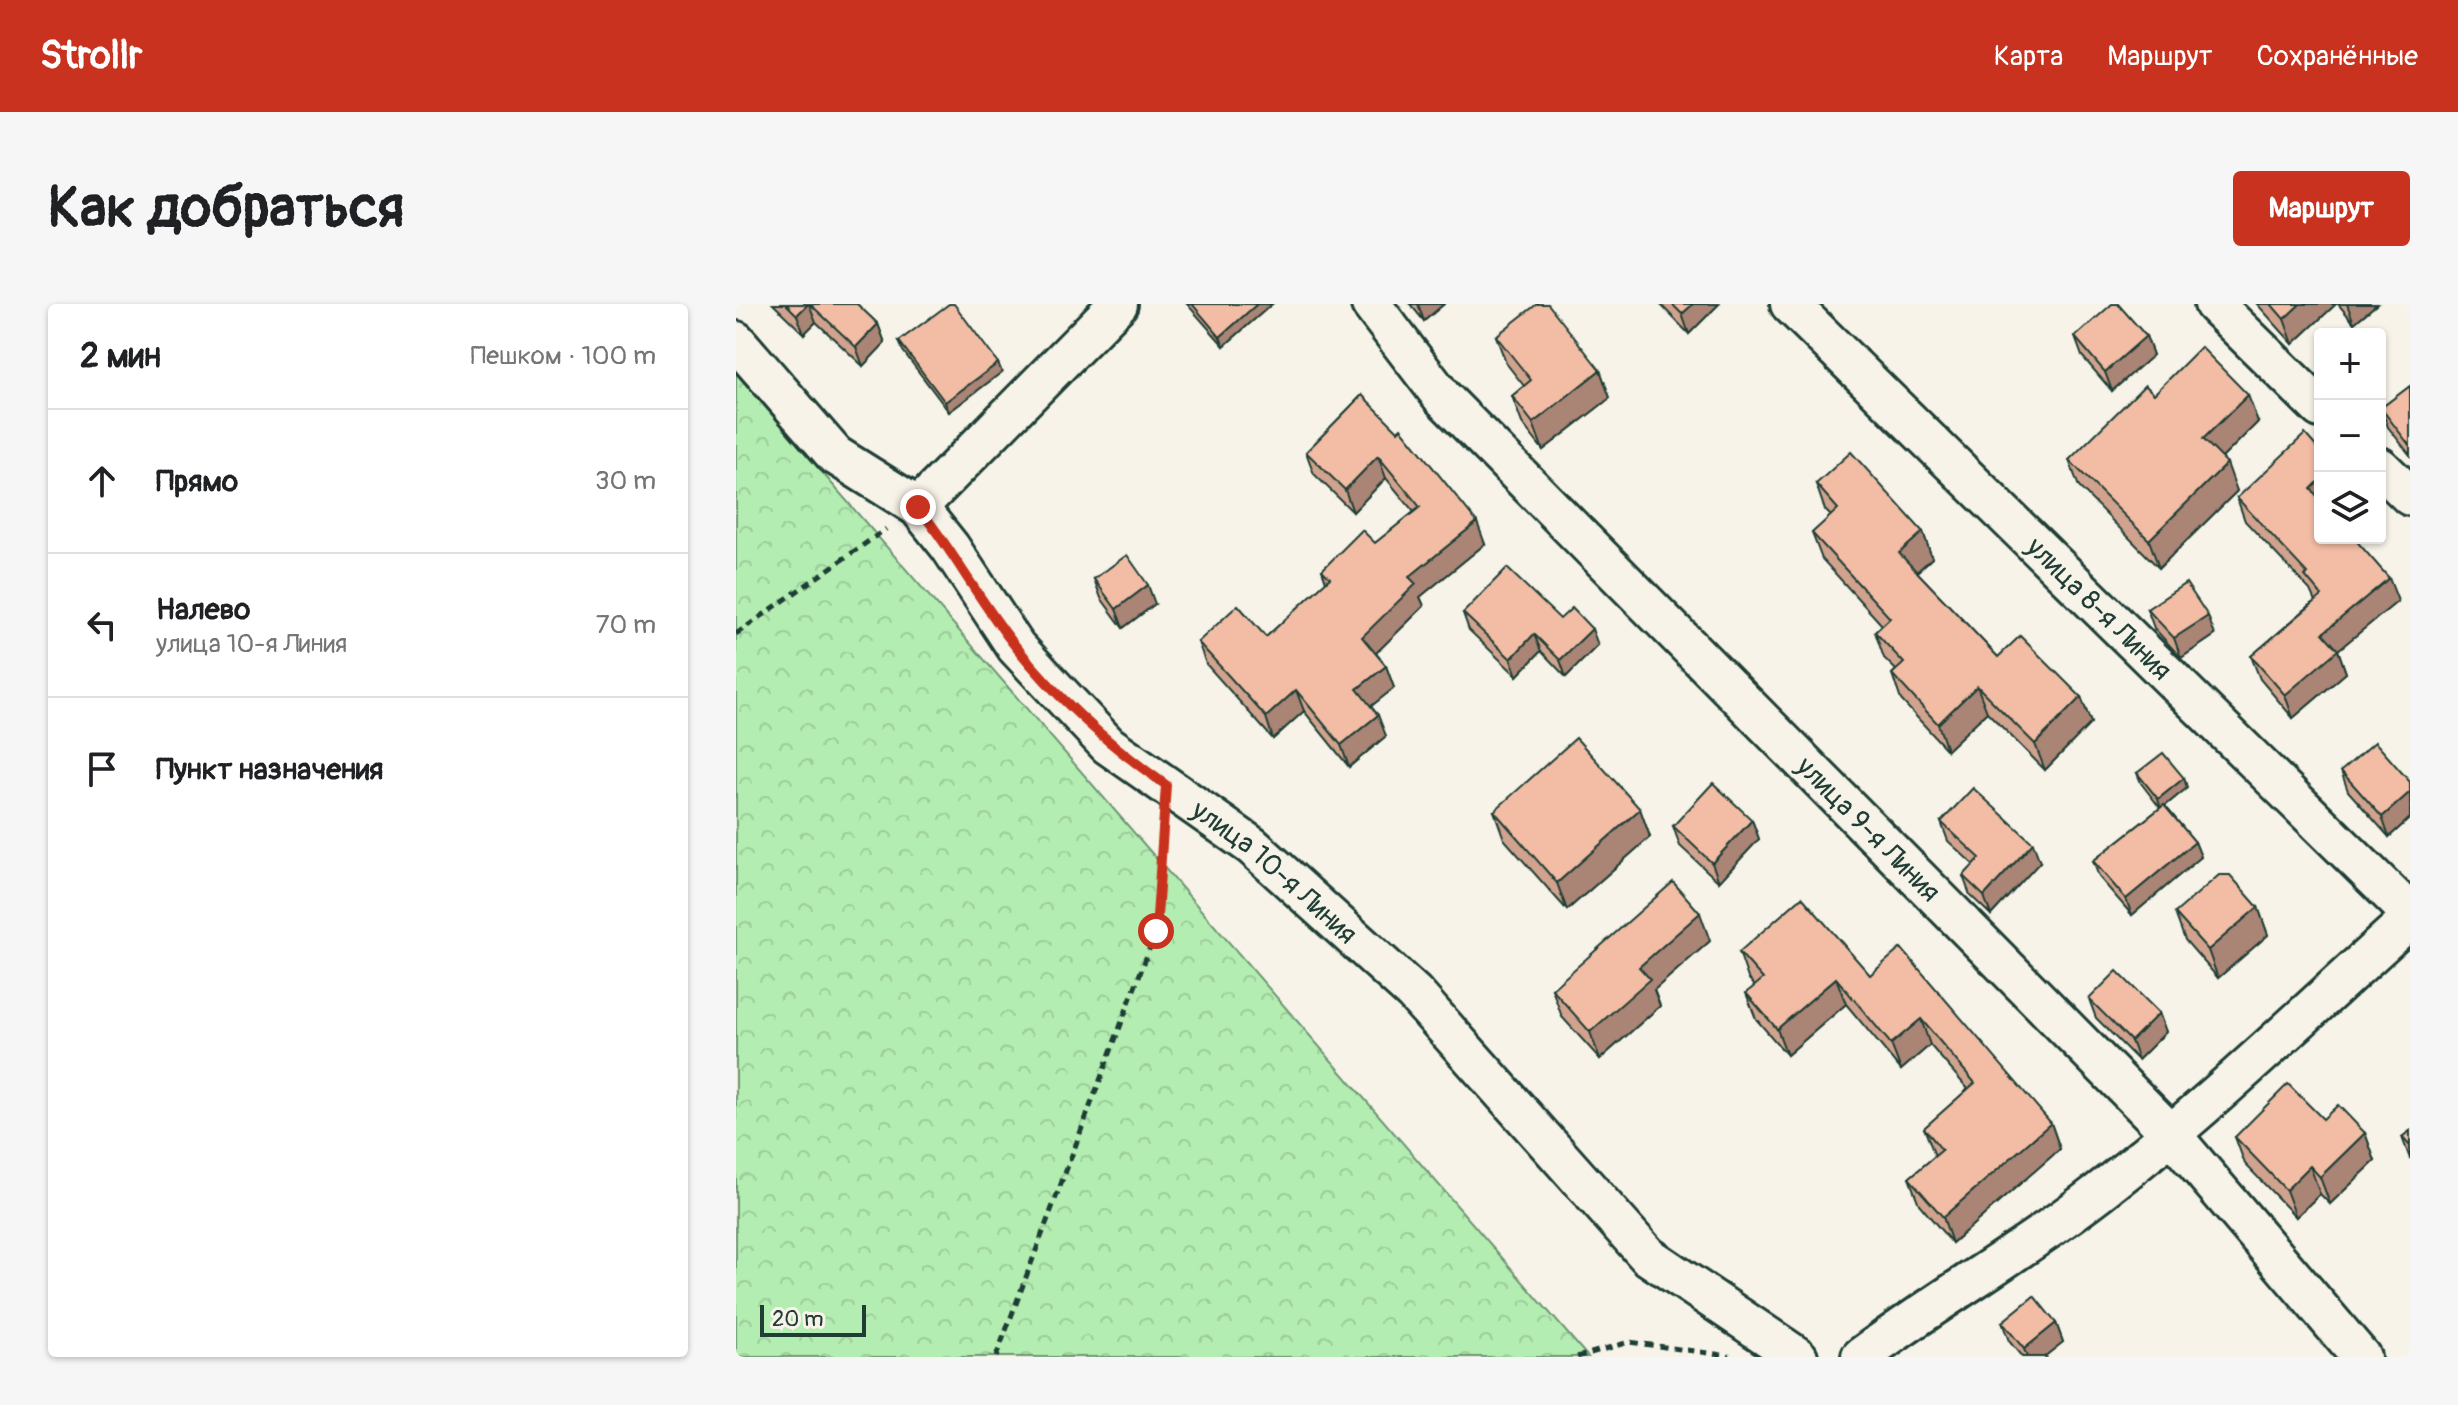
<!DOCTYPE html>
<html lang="ru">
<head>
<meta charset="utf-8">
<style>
  body { margin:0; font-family:Pangolin,sans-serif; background:#f6f6f6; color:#202124 }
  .controls { position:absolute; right:24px; top:24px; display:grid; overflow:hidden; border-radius:8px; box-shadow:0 2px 6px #0004 }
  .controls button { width:72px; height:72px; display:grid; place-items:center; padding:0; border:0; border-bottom:2px solid #e0e0e0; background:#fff; color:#202124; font:40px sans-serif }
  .scale { position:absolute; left:24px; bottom:20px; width:106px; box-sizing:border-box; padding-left:8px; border:4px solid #1f3d34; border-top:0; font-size:22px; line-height:28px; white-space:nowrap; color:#1f3d34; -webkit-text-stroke:6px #f7f3e8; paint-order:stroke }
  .stop { position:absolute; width:24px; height:24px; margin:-18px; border:6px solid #c8321e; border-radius:50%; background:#fff }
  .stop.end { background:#c8321e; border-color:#fff; box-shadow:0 2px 8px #0008 }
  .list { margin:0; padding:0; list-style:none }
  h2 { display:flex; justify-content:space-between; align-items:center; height:104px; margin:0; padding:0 32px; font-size:34px }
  h2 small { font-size:26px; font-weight:400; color:#757577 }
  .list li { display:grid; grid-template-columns:52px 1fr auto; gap:24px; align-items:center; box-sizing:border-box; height:144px; padding:0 32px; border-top:2px solid #e0e0e0 }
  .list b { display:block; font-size:30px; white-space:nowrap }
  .list p { margin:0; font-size:26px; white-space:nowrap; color:#757577 }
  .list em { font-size:26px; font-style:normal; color:#757577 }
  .icon { flex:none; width:44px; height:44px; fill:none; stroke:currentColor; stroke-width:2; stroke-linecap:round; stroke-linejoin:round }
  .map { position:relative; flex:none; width:1674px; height:1053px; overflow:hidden; border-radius:8px }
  header { display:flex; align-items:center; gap:48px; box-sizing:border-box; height:112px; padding:0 40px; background:#c8321e; color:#fff }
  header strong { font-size:38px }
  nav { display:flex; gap:44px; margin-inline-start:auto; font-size:28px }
  .intro { display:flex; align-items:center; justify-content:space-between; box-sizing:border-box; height:192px; padding:0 48px }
  h1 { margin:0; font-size:56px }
  .button { padding:20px 36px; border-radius:8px; background:#c8321e; color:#fff; font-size:28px; font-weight:700 }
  main { display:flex; gap:48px; padding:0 48px }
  aside { flex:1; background:#fff; border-radius:8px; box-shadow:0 2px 6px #0004 }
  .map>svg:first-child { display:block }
  .forest { fill:url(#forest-crowns); stroke:#6a9572; stroke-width:2 }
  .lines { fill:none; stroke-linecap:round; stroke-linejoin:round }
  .minor-casing { stroke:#1f3d34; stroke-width:44 }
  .path { stroke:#1f3d34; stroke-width:5; stroke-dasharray:8 6; stroke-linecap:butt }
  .minor { stroke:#f7f3e8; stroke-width:38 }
  .wall { fill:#d1a38e; stroke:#1f3d34; stroke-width:2 }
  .shaded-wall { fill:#aa8474; stroke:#1f3d34; stroke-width:2 }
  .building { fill:#f3bda5; stroke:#1f3d34; stroke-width:2 }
  .route { stroke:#c8321e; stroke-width:10 }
  .labels { text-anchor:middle; stroke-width:7; stroke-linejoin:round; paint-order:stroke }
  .street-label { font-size:28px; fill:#1f3d34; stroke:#f7f3e8 }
</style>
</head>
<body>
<header>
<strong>Strollr</strong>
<nav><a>Карта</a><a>Маршрут</a><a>Сохранённые</a></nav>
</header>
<div class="intro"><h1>Как добраться</h1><a class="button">Маршрут</a></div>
<main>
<aside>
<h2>2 мин<small>Пешком · 100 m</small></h2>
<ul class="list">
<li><svg class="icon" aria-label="ahead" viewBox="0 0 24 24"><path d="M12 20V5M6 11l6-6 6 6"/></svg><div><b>Прямо</b></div><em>30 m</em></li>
<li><svg class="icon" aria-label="left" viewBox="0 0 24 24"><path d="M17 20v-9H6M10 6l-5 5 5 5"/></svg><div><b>Налево</b><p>улица 10-я Линия</p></div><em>70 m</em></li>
<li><svg class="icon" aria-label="arrive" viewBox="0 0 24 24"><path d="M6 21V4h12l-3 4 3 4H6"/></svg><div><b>Пункт назначения</b></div></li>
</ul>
</aside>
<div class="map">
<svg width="1674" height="1053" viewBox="0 0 1674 1053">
  <defs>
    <pattern id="forest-crowns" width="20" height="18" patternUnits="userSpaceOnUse" patternTransform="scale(2)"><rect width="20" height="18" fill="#b4edb1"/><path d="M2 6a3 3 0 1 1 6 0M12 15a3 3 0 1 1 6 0" fill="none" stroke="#9acc99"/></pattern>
  </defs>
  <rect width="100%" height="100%" fill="#f7f3e8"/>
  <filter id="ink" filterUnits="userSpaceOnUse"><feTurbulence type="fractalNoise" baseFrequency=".0125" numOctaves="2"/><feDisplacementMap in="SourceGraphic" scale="16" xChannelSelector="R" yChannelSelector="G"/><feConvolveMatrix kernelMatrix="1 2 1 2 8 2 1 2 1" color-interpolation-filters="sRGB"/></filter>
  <g filter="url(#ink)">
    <path class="forest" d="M0 69 852 1053H0Z"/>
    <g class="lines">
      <g class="minor-casing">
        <g id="minor">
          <path id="s1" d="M635 0 706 93 1434 829 1625 1053"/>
          <path id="s2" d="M1054 0 1674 609"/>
          <path d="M1478 0 1584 104"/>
          <path id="s3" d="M0 37 99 151 182 203 214 243 280 343 372 441 516 542 678 689 912 952 1062 1053"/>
          <path d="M1644 163 1674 192"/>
          <path d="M182 203 382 0"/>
          <path d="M1125 1053C1198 998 1277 953 1350 898 1464 812 1568 710 1674 615"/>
        </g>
      </g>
      <g class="path">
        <path d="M0 330 150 225"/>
        <path d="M260 1053 420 627 427 523"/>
        <path d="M841 1053 893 1038 994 1052"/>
      </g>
      <use href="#minor" class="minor"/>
    </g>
    <g class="wall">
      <path d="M37 0H121L142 20 149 39 127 62 80 18 68 30Z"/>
      <path d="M451 0H536L488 42Z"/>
      <path d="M674 0H708L688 17Z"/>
      <path d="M924 0H983L953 30Z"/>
      <path d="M1521 0H1600L1557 40Z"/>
      <path d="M1602 0H1641L1618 19Z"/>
      <path d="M760 32 864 66 874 94 807 146 786 119 776 92 788 82 770 59Z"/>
      <path d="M1410 32 1417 51 1376 87 1346 52 1339 33Z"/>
      <path d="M163 37 266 68 213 108 167 47Z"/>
      <path d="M1674 82V151L1652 123 1645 104Z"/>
      <path d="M1418 90 1522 118 1486 154 1501 187 1423 264 1343 183 1333 156Z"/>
      <path d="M626 91 749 240 684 293 688 302 640 349 650 362 658 384 635 402 650 432 613 463 568 407 537 435 470 360 462 338 530 333 590 278 586 266 639 239 678 208 650 174 617 208 578 170 570 148Z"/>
      <path d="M1080 180 1187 228 1196 254 1181 268 1262 353 1345 393 1355 419 1309 466 1251 408 1211 446 1165 396 1156 370 1160 366 1148 354 1139 328 1146 321 1086 255 1076 229 1095 212 1089 206Z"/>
      <path d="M1501 194 1584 234 1662 297 1602 346 1610 369 1557 414 1524 375 1515 352 1579 297 1574 286 1509 217Z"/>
      <path d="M358 275 419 300 387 324 365 294Z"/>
      <path d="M1411 305 1479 331 1445 354 1418 324Z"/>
      <path d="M727 309 824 315 862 341 830 373 805 347 781 372 733 326Z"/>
      <path d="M1605 467 1674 478V514L1653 533 1612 487Z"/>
      <path d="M1401 469 1448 474 1451 484 1429 502 1459 538 1465 553 1396 611 1363 573 1357 557 1424 504 1405 479Z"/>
      <path d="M904 505 914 533 831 606 768 535 758 507Z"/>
      <path d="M1016 516 1023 535 983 578 944 542 937 522Z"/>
      <path d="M1205 518 1304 558 1255 611 1234 591 1227 572 1238 561 1212 537Z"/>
      <path d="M1522 603 1532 631 1482 674 1449 636 1439 609Z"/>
      <path d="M974 637 918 686 924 702 864 755 826 713 816 685Z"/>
      <path d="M1003 648 1134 671 1315 819 1324 845 1216 939 1183 900 1173 874 1199 852 1188 824 1232 785 1194 741 1165 766 1110 700 1051 751 1020 715 1010 689 1019 682 1012 674Z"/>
      <path d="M1353 695 1423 709 1430 728 1402 756 1360 714Z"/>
      <path d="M1587 815 1629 829 1639 857 1594 900 1584 890 1560 913 1509 860 1499 833Z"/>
      <path d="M1674 827V855L1666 833Z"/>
      <path d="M1266 1018 1320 1019 1327 1038 1309 1052 1310 1053H1286L1273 1037Z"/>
    </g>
    <g class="shaded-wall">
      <path d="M72 0H73L80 18 68 30 61 11Z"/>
      <path d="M521 0H536L488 42 484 33Z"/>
      <path d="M682 0H708L688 17Z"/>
      <path d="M957 0H983L953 30 946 10Z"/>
      <path d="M1564 0H1600L1557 40 1548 15Z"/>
      <path d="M1611 0H1641L1618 19Z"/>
      <path d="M142 20 149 39 127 62 120 43Z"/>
      <path d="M1410 32 1417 51 1376 87 1369 68Z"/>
      <path d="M262 59 266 68 213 108 209 98Z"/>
      <path d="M864 66 874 94 807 146 797 119Z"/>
      <path d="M1512 91 1522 118 1477 163 1467 135Z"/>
      <path d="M642 152 650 174 617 208 609 186Z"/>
      <path d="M1491 159 1501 187 1423 264 1413 236Z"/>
      <path d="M1584 176V207L1575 185Z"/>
      <path d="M741 218 749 240 684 293 688 302 634 355 626 333 673 273Z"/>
      <path d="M1187 228 1196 254 1173 275 1163 249Z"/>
      <path d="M1653 274 1662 297 1602 346 1610 369 1557 414 1549 391 1587 329Z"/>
      <path d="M412 281 419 300 387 324 380 305Z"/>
      <path d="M1472 312 1479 331 1445 354 1438 334Z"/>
      <path d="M856 325 862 341 830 373 824 356Z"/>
      <path d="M798 330 805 347 781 372 775 355Z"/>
      <path d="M650 362 658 384 629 407 621 385Z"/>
      <path d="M1241 382 1251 408 1211 446 1202 420Z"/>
      <path d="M560 386 568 407 537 435 530 413Z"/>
      <path d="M1345 393 1355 419 1309 466 1299 440Z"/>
      <path d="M642 411 650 432 613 463 605 441Z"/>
      <path d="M1448 474 1451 484 1425 505 1422 495Z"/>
      <path d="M1674 488V514L1653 533 1646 513Z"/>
      <path d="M904 505 914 533 831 606 821 579Z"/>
      <path d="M1016 516 1023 535 983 578 976 559Z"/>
      <path d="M1459 538 1465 553 1396 611 1390 595Z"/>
      <path d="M1297 539 1304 558 1255 611 1248 592Z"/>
      <path d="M1522 603 1532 631 1482 674 1472 646Z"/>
      <path d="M964 609 974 637 918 686 924 702 864 755 854 728 903 663Z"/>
      <path d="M1100 674 1110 700 1051 751 1041 725Z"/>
      <path d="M1423 709 1430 728 1402 756 1395 737Z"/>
      <path d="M1185 715 1194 741 1165 766 1155 740Z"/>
      <path d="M1315 819 1324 845 1216 939 1207 913Z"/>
      <path d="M1629 829 1639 857 1594 900 1584 873Z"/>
      <path d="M1574 862 1584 890 1560 913 1550 886Z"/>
      <path d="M1320 1019 1327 1038 1308 1053H1291L1288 1045Z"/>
    </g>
    <g class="building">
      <path d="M50 0H72L61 11Z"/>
      <path d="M74 0H121L142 20 120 43Z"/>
      <path d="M213 0H218L262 59 209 98 163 37Z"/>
      <path d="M456 0H521L484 33Z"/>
      <path d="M801 0H812L864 66 797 119 776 92 795 76 760 32Z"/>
      <path d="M936 0H957L946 10Z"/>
      <path d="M1376 0H1382L1410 32 1369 68 1339 33Z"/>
      <path d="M1535 0H1564L1548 15Z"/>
      <path d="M1465 43 1512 91 1467 135 1491 159 1413 236 1333 156 1409 81 1418 90Z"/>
      <path d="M1674 82V142L1645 104Z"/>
      <path d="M626 91 662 127 665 124 741 218 673 273 680 280 626 333 650 362 621 385 642 411 605 441 560 386 530 413 462 338 502 301 530 333 594 274 586 266 626 226 639 239 684 203 642 152 609 186 570 148Z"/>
      <path d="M1569 130 1584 147V176L1575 185 1584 195V234H1618L1653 274 1587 329 1602 346 1549 391 1515 352 1586 292 1569 272 1572 270 1501 194Z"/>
      <path d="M1115 148 1187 228 1163 249 1262 353 1284 332 1345 393 1299 440 1241 382 1202 420 1156 370 1168 359 1139 328 1154 314 1076 229 1102 205 1080 180Z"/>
      <path d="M391 251 412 281 380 305 358 275Z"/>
      <path d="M771 264 824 315 836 304 856 325 824 356 798 330 775 355 727 309Z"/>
      <path d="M1450 279 1472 312 1438 334 1411 305Z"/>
      <path d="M840 434 904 505 821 579 758 507Z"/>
      <path d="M1639 438 1674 478V488L1646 513 1605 467Z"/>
      <path d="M1427 449 1448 474 1422 495 1401 469Z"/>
      <path d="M977 479 1016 516 976 559 937 522Z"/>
      <path d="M1237 484 1297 539 1248 592 1227 572 1244 554 1205 518Z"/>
      <path d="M1428 501 1459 538 1390 595 1357 557Z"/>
      <path d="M1483 571H1494L1522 603 1472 646 1439 609Z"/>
      <path d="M937 578 964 609 903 663 914 675 854 728 816 685Z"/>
      <path d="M1066 593 1134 671 1165 644 1315 819 1207 913 1173 874 1206 846 1188 824 1239 779 1185 715 1155 740 1100 674 1041 725 1010 689 1027 675 1003 648Z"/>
      <path d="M1381 667 1423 709 1395 737 1353 695Z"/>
      <path d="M1552 780 1587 815 1602 801 1629 829 1584 873 1574 862 1550 886 1499 833Z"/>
      <path d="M1674 827V842L1666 833Z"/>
      <path d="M1298 992 1320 1019 1288 1045 1266 1018Z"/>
    </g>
  </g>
  <g class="lines" filter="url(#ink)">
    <path class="route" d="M182 203C218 248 245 300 281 344 324 397 374 442 430 481L420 627"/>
  </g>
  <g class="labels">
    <g class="street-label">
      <text dy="10" stroke="none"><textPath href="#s2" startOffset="434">улица 8-я Линия</textPath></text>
      <text dy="10" stroke="none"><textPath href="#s1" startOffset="724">улица 9-я Линия</textPath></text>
      <text dy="10" stroke="none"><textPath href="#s3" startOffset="764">улица 10-я Линия</textPath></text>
    </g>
  </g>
</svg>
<div class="controls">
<button>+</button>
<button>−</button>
<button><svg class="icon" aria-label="layers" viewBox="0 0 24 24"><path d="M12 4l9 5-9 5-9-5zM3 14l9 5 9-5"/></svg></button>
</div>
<div class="scale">20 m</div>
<div class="stop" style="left:420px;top:627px"></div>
<div class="stop end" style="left:182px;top:203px"></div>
</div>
</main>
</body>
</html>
